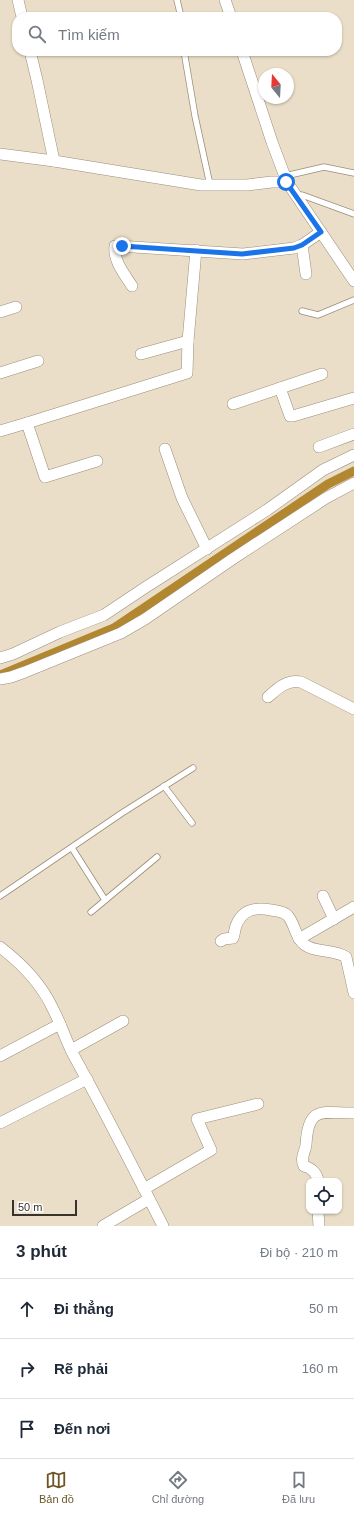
<!DOCTYPE html>
<html lang="vi">
<head>
<meta charset="utf-8">
<style>
  body { margin:0; font-family:Arial,sans-serif; background:#f2f2f3; color:#1f2937 }
  .controls { position:absolute; right:12px; bottom:12px; display:grid; overflow:hidden; border-radius:8px; box-shadow:0 1px 3px #0004 }
  .controls button { width:36px; height:36px; display:grid; place-items:center; padding:0; border:0; border-bottom:1px solid #e0e1e3; background:#fff; color:#1f2937; font:20px sans-serif }
  .compass { position:absolute; left:258px; top:68px; width:36px; height:36px; border-radius:50%; background:#fff; box-shadow:0 1px 3px #0004; rotate:342deg }
  .scale { position:absolute; left:12px; bottom:10px; width:65px; box-sizing:border-box; padding-left:4px; border:2px solid #38332b; border-top:0; font-size:11px; line-height:14px; white-space:nowrap; color:#38332b; -webkit-text-stroke:3px #fff; paint-order:stroke }
  .stop { position:absolute; width:12px; height:12px; margin:-9px; border:3px solid #1a73e8; border-radius:50%; background:#fff }
  .stop.end { background:#1a73e8; border-color:#fff; box-shadow:0 1px 4px #0008 }
  .list { margin:0; padding:0; list-style:none }
  h2 { display:flex; justify-content:space-between; align-items:center; height:52px; margin:0; padding:0 16px; font-size:17px }
  h2 small { font-size:13px; font-weight:400; color:#747a83 }
  .list li { display:grid; grid-template-columns:26px 1fr auto; gap:12px; align-items:center; box-sizing:border-box; height:60px; padding:0 16px; border-top:1px solid #e0e1e3 }
  .list b { display:block; font-size:15px; white-space:nowrap }
  .list em { font-size:13px; font-style:normal; color:#747a83 }
  .icon { flex:none; width:22px; height:22px; fill:none; stroke:currentColor; stroke-width:2; stroke-linecap:round; stroke-linejoin:round }
  .map { position:relative; flex:none; width:354px; height:1226px; overflow:hidden }
  .search { position:absolute; background:#fff; box-shadow:0 1px 3px #0004; left:12px; right:12px; top:12px; height:44px; display:flex; align-items:center; gap:10px; box-sizing:border-box; padding:0 14px; border-radius:16px; color:#747a83; font-size:15px }
  .sheet { height:232px; background:#fff }
  nav { display:flex; justify-content:space-around; align-items:center; box-sizing:border-box; height:56px; border-top:1px solid #e0e1e3; background:#fff; font-size:11px; color:#747a83 }
  nav a { display:grid; justify-items:center; gap:2px }
  nav .on { color:#6d5525 }
  .map>svg:first-child { display:block }
  .lines { fill:none; stroke-linecap:round; stroke-linejoin:round }
  .canal { stroke:#b2872f; stroke-width:9 }
  .lane-casing { stroke:#9a8e7a; stroke-width:7 }
  .street-casing { stroke:#9a8e7a; stroke-width:12 }
  .lane { stroke:#fff; stroke-width:5.5 }
  .street { stroke:#fff; stroke-width:11 }
  .route { stroke:#1a73e8; stroke-width:5 }
</style>
</head>
<body>
<div class="map">
<svg width="354" height="1226" viewBox="0 0 354 1226">
  <rect width="100%" height="100%" fill="#eadec8"/>
  <g class="lines">
    <path class="canal" d="M0 675 114 628 328 484 354 471"/>
    <g class="lane-casing">
      <g id="lane">
        <path d="M177 0 181 17"/>
        <path d="M184 51 195 116 210 185"/>
        <path d="M285 176 324 167 354 173"/>
        <path d="M296 195H302L354 214"/>
        <path d="M302 311 318 315 354 300"/>
        <path d="M164 786 192 823"/>
        <path d="M72 848 105 900"/>
        <path d="M0 896 122 813 193 768"/>
        <path d="M91 912 157 857"/>
      </g>
    </g>
    <g class="street-casing">
      <g id="street">
        <path d="M18 0 22 17"/>
        <path d="M225 0 231 17"/>
        <path d="M30 51 37 80 54 161"/>
        <path d="M242 51 272 142 287 182 354 281"/>
        <path d="M0 154 54 161 201 185H247L272 182H287"/>
        <path d="M302 245 306 274"/>
        <path d="M132 286C125 275 113 261 115 246H118L243 254 294 248 302 245 321 232"/>
        <path d="M0 312 16 307"/>
        <path d="M141 354 188 341"/>
        <path d="M0 373 38 361"/>
        <path d="M280 388 290 416H293L354 398"/>
        <path d="M233 404 322 374"/>
        <path d="M27 423 45 477 97 461"/>
        <path d="M0 431 27 423 187 373 188 341 196 250"/>
        <path d="M319 447 354 434"/>
        <path d="M165 449 182 498 207 549"/>
        <path d="M0 658 13 654 60 632 104 615 146 587 267 510 323 470 354 455"/>
        <path d="M0 679 11 677 25 672 121 633 145 619 234 558 326 498 354 483"/>
        <path d="M268 697C277 689 287 679 301 682L354 709"/>
        <path d="M323 896 334 919"/>
        <path d="M299 939 354 907"/>
        <path d="M221 941 224 939 233 938C235 934 234 930 236 926 242 909 255 907 271 910 276 911 284 911 288 916 295 924 295 938 305 945 316 953 333 949 346 957L354 993"/>
        <path d="M0 947C21 963 42 985 53 1009 61 1024 66 1041 74 1056 105 1112 134 1169 163 1226"/>
        <path d="M71 1050 123 1021"/>
        <path d="M0 1056 60 1024"/>
        <path d="M0 1123 87 1079"/>
        <path d="M318 1181C317 1173 311 1168 304 1166 300 1158 305 1152 306 1145 308 1105 322 1113 354 1113"/>
        <path d="M144 1189 211 1150 197 1119 258 1104"/>
        <path d="M318 1211 319 1226"/>
        <path d="M103 1226 149 1199"/>
      </g>
    </g>
    <use href="#lane" class="lane"/>
    <use href="#street" class="street"/>
  </g>
  <g class="lines">
    <path class="route" d="M122 246 242 254 294 248 302 245 321 232 286 182"/>
  </g>
</svg>
<div class="controls">
<button><svg class="icon" aria-label="locate" viewBox="0 0 24 24"><circle cx="12" cy="12" r="6"/><path d="M12 2v4M12 18v4M2 12h4M18 12h4"/></svg></button>
</div>
<svg class="compass" viewBox="-18 -18 36 36"><path d="M0-13l5 13h-10z" fill="#e53935"/><path d="M0 13l5-13h-10z" fill="#747a83"/></svg>
<div class="scale">50 m</div>
<div class="stop" style="left:286px;top:182px"></div>
<div class="stop end" style="left:122px;top:246px"></div>
<div class="search"><svg class="icon" aria-label="search" viewBox="0 0 24 24"><circle cx="10" cy="10" r="6"/><path d="M15 15l6 6"/></svg>Tìm kiếm</div>
</div>
<section class="sheet">
<h2>3 phút<small>Đi bộ · 210 m</small></h2>
<ul class="list">
<li><svg class="icon" aria-label="ahead" viewBox="0 0 24 24"><path d="M12 20V5M6 11l6-6 6 6"/></svg><div><b>Đi thẳng</b></div><em>50 m</em></li>
<li><svg class="icon" aria-label="right" viewBox="0 0 24 24"><path d="M7 20v-9h11M14 6l5 5-5 5"/></svg><div><b>Rẽ phải</b></div><em>160 m</em></li>
<li><svg class="icon" aria-label="arrive" viewBox="0 0 24 24"><path d="M6 21V4h12l-3 4 3 4H6"/></svg><div><b>Đến nơi</b></div></li>
</ul>
</section>
<nav>
<a class="on"><svg class="icon" aria-label="map" viewBox="0 0 24 24"><path d="M3 6l6-2 6 2 6-2v14l-6 2-6-2-6 2zM9 4v14M15 6v14"/></svg>Bản đồ</a>
<a><svg class="icon" aria-label="directions" viewBox="0 0 24 24"><path d="M12 3l9 9-9 9-9-9zM9 14v-3h6M13 9l2 2-2 2"/></svg>Chỉ đường</a>
<a><svg class="icon" aria-label="saved" viewBox="0 0 24 24"><path d="M7 4h10v16l-5-4-5 4z"/></svg>Đã lưu</a>
</nav>
</body>
</html>
